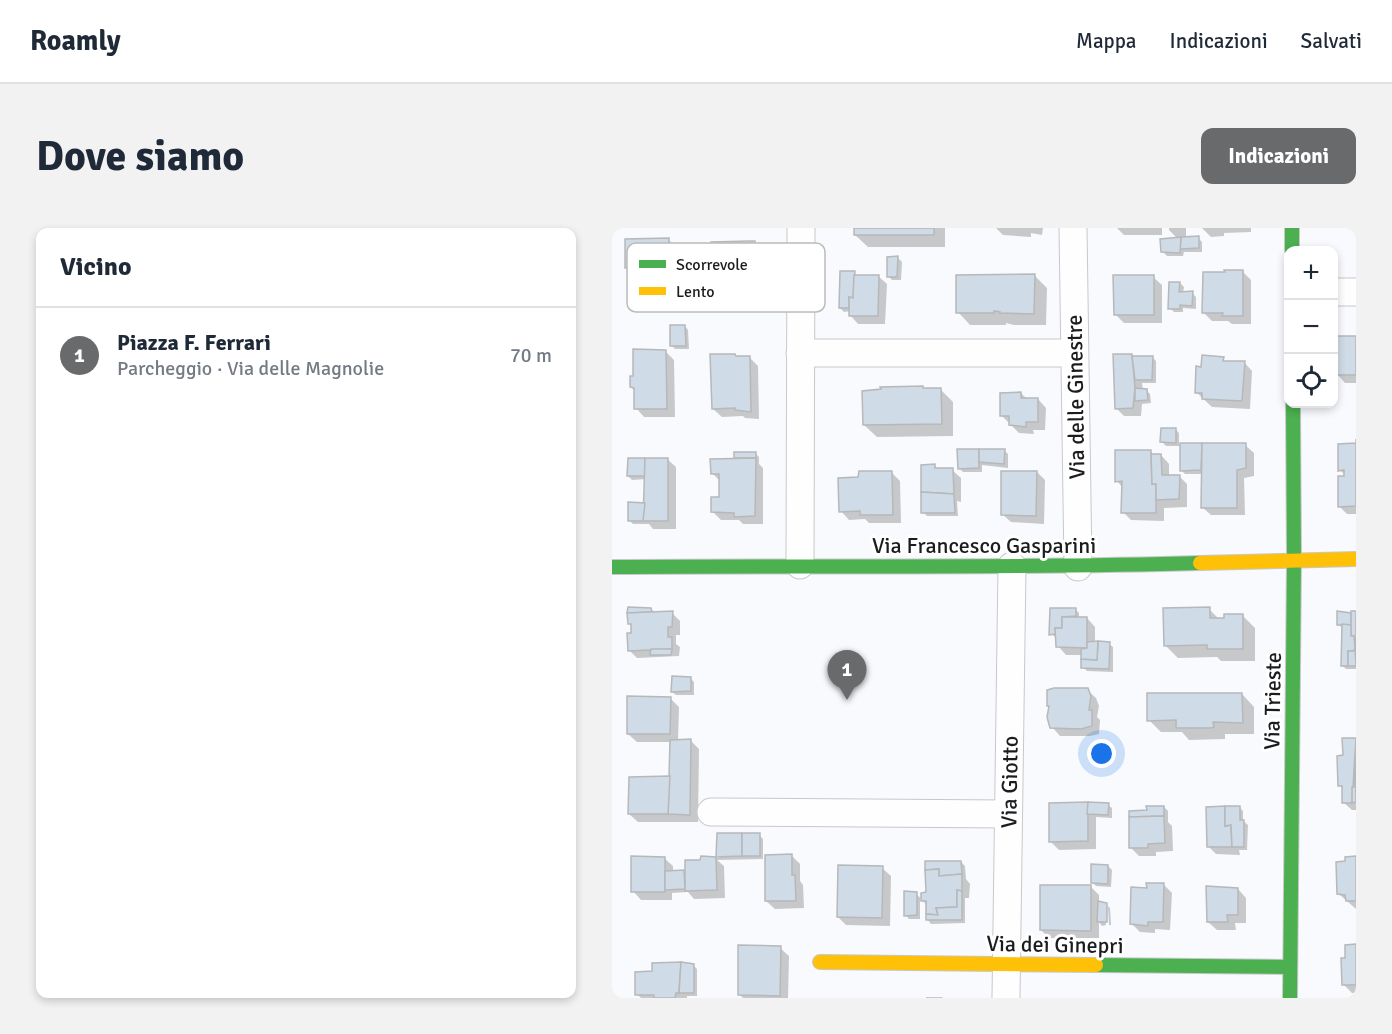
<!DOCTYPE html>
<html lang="it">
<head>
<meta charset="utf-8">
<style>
  body { margin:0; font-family:Signika,sans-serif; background:#f2f2f3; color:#1f2937 }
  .controls { position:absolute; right:18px; top:18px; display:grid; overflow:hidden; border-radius:12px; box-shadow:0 3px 9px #0003 }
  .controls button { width:54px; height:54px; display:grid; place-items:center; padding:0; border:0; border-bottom:2px solid #e0e1e3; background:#fff; color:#1f2937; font:30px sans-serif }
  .you { position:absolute; left:490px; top:526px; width:21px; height:21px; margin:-15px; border:4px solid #fff; border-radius:50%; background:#1a73e8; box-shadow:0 0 0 9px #1a73e833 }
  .badge { display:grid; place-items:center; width:39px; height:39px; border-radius:50%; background:#686a6b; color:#fff; font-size:20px; font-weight:700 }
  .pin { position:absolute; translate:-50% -50px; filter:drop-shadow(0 2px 3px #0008) }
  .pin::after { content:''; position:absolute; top:32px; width:21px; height:18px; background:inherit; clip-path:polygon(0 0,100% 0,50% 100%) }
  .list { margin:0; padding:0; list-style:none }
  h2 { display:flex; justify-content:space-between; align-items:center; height:78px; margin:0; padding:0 24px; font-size:26px }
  h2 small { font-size:20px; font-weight:400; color:#747a83 }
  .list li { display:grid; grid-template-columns:39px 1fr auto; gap:18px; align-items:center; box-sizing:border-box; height:96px; padding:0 24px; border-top:2px solid #e0e1e3 }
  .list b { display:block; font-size:22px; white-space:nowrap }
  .list p { margin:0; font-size:20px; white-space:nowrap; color:#747a83 }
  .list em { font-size:20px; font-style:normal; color:#747a83 }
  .icon { flex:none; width:33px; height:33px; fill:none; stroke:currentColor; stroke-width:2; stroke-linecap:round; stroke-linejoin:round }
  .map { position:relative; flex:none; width:744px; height:770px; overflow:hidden; border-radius:12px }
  header { display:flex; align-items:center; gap:36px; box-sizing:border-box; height:84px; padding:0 30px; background:#fff; border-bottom:2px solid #e0e1e3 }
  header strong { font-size:28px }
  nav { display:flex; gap:33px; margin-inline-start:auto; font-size:21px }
  .intro { display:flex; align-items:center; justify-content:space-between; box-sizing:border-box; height:144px; padding:0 36px }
  h1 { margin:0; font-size:42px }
  .button { padding:15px 27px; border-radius:12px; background:#686a6b; color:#fff; font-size:21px; font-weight:700 }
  main { display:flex; gap:36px; padding:0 36px }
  aside { flex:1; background:#fff; border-radius:12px; box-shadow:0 3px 9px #0003 }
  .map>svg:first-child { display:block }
  .shadow { fill:#0003 }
  .building { fill:#cfdbe6; stroke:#b7b8ba; stroke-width:1.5 }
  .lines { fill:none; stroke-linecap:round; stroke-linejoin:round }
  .street-casing { stroke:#c7c8ca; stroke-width:29 }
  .fast-casing { stroke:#c7c8ca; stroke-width:16 }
  .slow-casing { stroke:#c7c8ca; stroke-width:16 }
  .street { stroke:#fefeff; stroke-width:27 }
  .fast { stroke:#4caf50; stroke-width:14 }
  .slow { stroke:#ffc107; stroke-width:14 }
  .labels { text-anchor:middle; stroke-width:6; stroke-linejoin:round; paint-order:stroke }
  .street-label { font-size:22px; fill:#1a1c1d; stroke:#fff }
  .key { fill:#fff; stroke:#babbbb; stroke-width:1.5 }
  .key-label { font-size:16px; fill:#1a1c1d }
</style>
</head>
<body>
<header>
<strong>Roamly</strong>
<nav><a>Mappa</a><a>Indicazioni</a><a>Salvati</a></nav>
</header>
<div class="intro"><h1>Dove siamo</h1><a class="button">Indicazioni</a></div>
<main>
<aside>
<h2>Vicino<small></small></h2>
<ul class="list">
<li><span class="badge">1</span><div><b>Piazza F. Ferrari</b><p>Parcheggio · Via delle Magnolie</p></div><em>70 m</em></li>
</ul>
</aside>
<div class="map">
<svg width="744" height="770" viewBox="0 0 744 770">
  <rect width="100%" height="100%" fill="#f8fafd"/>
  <g class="shadow">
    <path d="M243 0H333V19H256L243 7Z"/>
    <path d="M384 0H431L430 7 419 5V9L391 7Z"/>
    <path d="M505 0H550V7H512Z"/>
    <path d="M557 0H574V11L586 10 590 14V24H572L571 28H555L551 24 566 11 557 2Z"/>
    <path d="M590 0H639V4L612 5V8L599 9Z"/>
    <path d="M57 12 65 20V47H23L15 39Z"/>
    <path d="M143 14 151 23 152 50H109L101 42Z"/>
    <path d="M286 30 290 34 289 52H280L276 48Z"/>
    <path d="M630 43 639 52V96H620L616 93H600L592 85Z"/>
    <path d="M242 45 246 49 266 48 275 56 273 96H246L238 87V83L232 84 228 80Z"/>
    <path d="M423 48 435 60 434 97H402L394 95V97H358L346 84Z"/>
    <path d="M541 49 550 57V95H512L504 87Z"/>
    <path d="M568 55 572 59 571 65H580L584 69V81L571 80V84H562L558 80Z"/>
    <path d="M73 98 76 102 77 121H63L59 117Z"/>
    <path d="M744 110V155H733L725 146Z"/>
    <path d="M53 123 62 132 63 189H32L24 180 23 163 19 159 22 149Z"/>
    <path d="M521 129H540L544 133V155H530L531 162H534L538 166 539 175 530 176 529 188H512L504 180Z"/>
    <path d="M125 130H138L146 138 147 191 133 190 131 188 110 189 101 181Z"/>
    <path d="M611 131 615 135 632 134 640 143 638 181 600 179 584 164 590 141Z"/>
    <path d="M313 162H329L341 174V208L265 209 252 197Z"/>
    <path d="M409 165 415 171H426L434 180 433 202H421L422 206 407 205 389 187Z"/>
    <path d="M563 201 567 205V217H633L642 225V248L632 250 633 287H599L590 279 591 246H573L569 242V218H554L550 214Z"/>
    <path d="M744 217V286H735L727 278 735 249 728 242Z"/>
    <path d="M392 222 396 226V240L370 237V244H351L347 240Z"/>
    <path d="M539 224 543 228 549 227 557 236V248H567L575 256V279L552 280V293L519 292 511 284V260L505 253Z"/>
    <path d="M143 225 147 229V236L151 240V296H131L127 292H109L100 283 108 271V253L100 245 126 232 123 229Z"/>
    <path d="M55 231 64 239V301H41L37 296H21L17 292 33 276 34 251 20 252 16 248Z"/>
    <path d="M323 238 327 242H340L349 250V274L345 273 346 288H315L311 284Z"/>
    <path d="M425 244 433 252 432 296 399 294 390 286Z"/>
    <path d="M280 245 288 253 289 295H257L253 291 237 292 229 283 248 250Z"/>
    <path d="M39 381 43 385H60L68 393V407H64V416L68 419 67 428 25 430 17 422 21 406 20 398 17 395Z"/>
    <path d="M439 381 464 382 467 385V390H475L483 399V416H497L501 419V444L475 443 471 439V427H454L446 418 445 410 439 406Z"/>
    <path d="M597 381 607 391 630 387 643 400V433H609L605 429 566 430 553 417Z"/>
    <path d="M744 384V441H734L730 437 732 400 726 397Z"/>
    <path d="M78 450 82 454V467H64L60 464Z"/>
    <path d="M475 462 484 470 487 478 485 489 488 492 487 506 478 508H448L440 499 438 480 436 478Z"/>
    <path d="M630 466 642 479V506H613V511L577 512 570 504H549L537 492Z"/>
    <path d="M58 470 67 479 66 513H79L87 521 86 594H26L17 586 59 549V514H25L16 506Z"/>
    <path d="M732 512H744V582H740L731 574V561L727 557 732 528Z"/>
    <path d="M439 576 496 577 500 580V590L484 589V621L447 622 439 614Z"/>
    <path d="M552 579 556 583V594L560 598 561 623 544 624V628H527L519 620 536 584Z"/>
    <path d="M627 579 631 583V593L636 597 635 622H627L628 627 604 626 596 618Z"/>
    <path d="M147 607 151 611V631L105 632 112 638 113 670 82 671 76 664 60 665V672H29L21 663 52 630 61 638V644H72L74 646 90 634V630H108L105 628Z"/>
    <path d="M180 628 188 636V653L191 657 192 680 163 681 154 673Z"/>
    <path d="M744 630V681L727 666Z"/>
    <path d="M349 634 353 638 354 651 358 656 357 670H353V695L319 696 316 692 315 677 308 670V691H297L293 687 304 666 311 672 316 665Z"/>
    <path d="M496 638 500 642 499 659 484 658 480 654Z"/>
    <path d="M270 640 279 648 278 698 234 697 226 689Z"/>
    <path d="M552 657 560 665 558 702 543 701V705L528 704 520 696 536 661Z"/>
    <path d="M479 659 487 667V675L495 677H493L494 697 490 698 487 694V710H437L429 702Z"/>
    <path d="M626 661 634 670V695H623L624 702H605L596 694Z"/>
    <path d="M496 678 498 680 499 697H497Z"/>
    <path d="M744 718V765H740L731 756 735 732Z"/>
    <path d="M168 720 177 728 176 770H131L127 766Z"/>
    <path d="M81 737 85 741V768H75V770H29L25 766 42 744Z"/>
    <path d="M314 769H330L331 770H314Z"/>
  </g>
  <g class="building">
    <rect x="242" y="0" width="80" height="7"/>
    <path d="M587 8V20L568 21 569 9Z"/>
    <path d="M569 9 568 25 549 24 548 11Z"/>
    <path d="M57 10V39L13 40V11Z"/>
    <path d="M137 13H143L144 42 100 43 99 14Z"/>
    <path d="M286 28 285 49H275V29Z"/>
    <path d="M612 42H631V88H610L611 85H590L591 44H613Z"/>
    <path d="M228 43H243L241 70 237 69V80H227Z"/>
    <path d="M423 46 422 86 388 85V84L382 83V85H344V47Z"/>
    <path d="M242 47H267L266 88H237V69L241 70Z"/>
    <path d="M501 47H542V87H502Z"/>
    <path d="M557 54H568L567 64 581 63 580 78 568 77V81H556Z"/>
    <path d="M58 97H73L74 118H58Z"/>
    <path d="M724 108H744V147H723Z"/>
    <path d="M21 121 54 122 55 181H22V160L18 159V148H21Z"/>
    <path d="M98 126H123L124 128H138L139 184 123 182V180L100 181Z"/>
    <path d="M501 126H520L523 160 521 180 503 181Z"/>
    <path d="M590 127 612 129 611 133H633L630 173 590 171V165H583L584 138 589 139Z"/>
    <path d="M520 128H541L540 152H523Z"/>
    <path d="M311 158V160H329L330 196 251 197 250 163 269 161 268 159Z"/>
    <path d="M523 160 535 161 536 172 523 173Z"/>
    <path d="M409 164V170H426V194H414V199L397 197V188H388V165Z"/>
    <path d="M549 200H564V215L548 214Z"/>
    <path d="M744 211V278L726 279V248H732V242L726 243V216L744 215Z"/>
    <path d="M568 215H590L589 242 568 243Z"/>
    <path d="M590 215H634V240L625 242V280H589Z"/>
    <path d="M345 221H367V240L346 241Z"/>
    <path d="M367 221H393L392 236 367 234Z"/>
    <path d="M503 222H539L540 256H544V285H509L510 253 503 254Z"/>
    <rect x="122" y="224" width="22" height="6"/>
    <path d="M539 226H549L550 247H568L567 271 544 272V256H540Z"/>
    <path d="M16 230H33V248H15Z"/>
    <path d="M33 230H56V293H31Z"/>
    <path d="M144 230 143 288 122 289V285L99 284V269H107V246H99L98 231Z"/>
    <path d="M323 236V240H341L342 266 309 264V237Z"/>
    <path d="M247 243H280L281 287H248V283L227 284 226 250 246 249Z"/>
    <path d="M389 243H425L424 288 389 287Z"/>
    <path d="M309 264 342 266 343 285H309Z"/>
    <path d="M16 274 33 275 31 293H16Z"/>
    <path d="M16 379 39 380 40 384 15 385Z"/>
    <path d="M598 379V390H612V386H631V421H595V417L552 418 551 380Z"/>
    <path d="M438 380H464V388L450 389V400H443L444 406 437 407Z"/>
    <path d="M61 383 60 399H56V409H60V421L16 423 15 405H19V396H16L15 385Z"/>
    <path d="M725 383 739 385V397H725Z"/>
    <path d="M739 383H744V420L742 408H739Z"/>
    <path d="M450 389H475V420L444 419 443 400H450Z"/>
    <path d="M730 396 739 397V408H742L743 420 742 423H736V438H729Z"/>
    <path d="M486 413 498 414 497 441 469 440V431L485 432Z"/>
    <path d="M486 413 485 432 469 431V421L475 420V414Z"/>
    <path d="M743 420 744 438H736V423H742Z"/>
    <path d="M39 421H60L59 427H38Z"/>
    <path d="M60 448 79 449V463L59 464Z"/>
    <path d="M442 460H476L479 468 477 482H480V498L469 501 438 500 435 489 437 478H435V462Z"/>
    <path d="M535 465H630L631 495 601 494 602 499 599 500H564V492L535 493Z"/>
    <path d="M15 468 59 469 58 506H15Z"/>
    <path d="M730 510H744L740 575H730V558H726L725 528 731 527Z"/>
    <path d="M79 511 78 587 56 586 58 512Z"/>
    <path d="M743 527 744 574 740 575V559H742Z"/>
    <path d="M58 548 56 586H16L17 549Z"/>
    <path d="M476 574V613L437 614V575Z"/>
    <path d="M476 574 497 575 496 587 475 586Z"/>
    <path d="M534 578H552V588L517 589V583L535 582Z"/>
    <path d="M613 578V598L619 597 620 619H595L594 579Z"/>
    <path d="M613 578H628V592H632V619H620L619 597 613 598Z"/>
    <path d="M552 588 553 615 536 616V620H517V589Z"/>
    <path d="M105 605H130V628L104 629Z"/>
    <rect x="130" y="605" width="18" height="23"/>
    <path d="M180 626V647H183L184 673H153V627Z"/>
    <path d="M19 628 53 629V664H19Z"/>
    <path d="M89 628 104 629 105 662 73 663V632H88Z"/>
    <path d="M744 628V673H734L733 667 725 666 724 634 733 633V629Z"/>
    <path d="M313 633H349L350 646 327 648V641L313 642Z"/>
    <path d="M479 636 496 637V656L479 655Z"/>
    <path d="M226 637 271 638 270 690 225 689Z"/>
    <path d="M327 641V648L350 646V663L345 662V679L324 680 326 687 314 686V673H309V665L314 664 313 642Z"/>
    <path d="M72 642 73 661 53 662V643Z"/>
    <path d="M534 655H552L551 694H536V698L518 696 519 659 535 660Z"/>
    <path d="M428 657H479V703L428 702Z"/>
    <path d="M594 658 626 660V687H615L616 694H595Z"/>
    <path d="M345 662 350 663V692H314V686L326 687 324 680 345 679Z"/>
    <path d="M292 663 305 664V687L292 688Z"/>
    <path d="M486 673 495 675V694H485Z"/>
    <path d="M744 716V757H730L729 730H733V717Z"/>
    <path d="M126 717 169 718 168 768 126 767Z"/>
    <path d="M69 734 67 765H64L63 770H42V767H23V744L40 743V735Z"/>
    <path d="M69 734 82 736V765H67Z"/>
  </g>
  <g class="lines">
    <g class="street-casing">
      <g id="street">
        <path d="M461 0 466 339"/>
        <path d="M722 64H744"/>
        <path d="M188 125H462"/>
        <path d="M188 337 189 0"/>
        <path d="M99 584 396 586"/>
        <path d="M394 770 400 338"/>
      </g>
    </g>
    <g class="fast-casing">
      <g id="fast">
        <path d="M680 0V22"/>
        <path d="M0 339C196 337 392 341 588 335"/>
        <path d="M484 737 678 739"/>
        <path d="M678 770 682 331 681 176"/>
      </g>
    </g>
    <g class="slow-casing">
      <g id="slow">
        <path d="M588 335 744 331"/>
        <path d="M208 734 484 737"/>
      </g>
    </g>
    <use href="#street" class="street"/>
    <use href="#fast" class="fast"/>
    <use href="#slow" class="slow"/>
  </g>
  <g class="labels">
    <g class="street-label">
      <text transform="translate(463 169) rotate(-91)" y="8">Via delle Ginestre</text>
      <text x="372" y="325">Via Francesco Gasparini</text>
      <text transform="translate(660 473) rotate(-89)" y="8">Via Trieste</text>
      <text transform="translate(397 554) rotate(-89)" y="8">Via Giotto</text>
      <text transform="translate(443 716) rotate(1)" y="8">Via dei Ginepri</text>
    </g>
  </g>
  <rect x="15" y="15" width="198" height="69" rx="9" class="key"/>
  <rect x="27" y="32" width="27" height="8" fill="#4caf50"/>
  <rect x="27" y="59" width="27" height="8" fill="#ffc107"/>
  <g class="key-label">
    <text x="64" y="42">Scorrevole</text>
    <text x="64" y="69">Lento</text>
  </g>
</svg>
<div class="controls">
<button>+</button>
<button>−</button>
<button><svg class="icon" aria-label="locate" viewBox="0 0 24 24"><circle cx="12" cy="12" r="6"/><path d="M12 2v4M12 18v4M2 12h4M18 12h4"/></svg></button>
</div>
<div class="you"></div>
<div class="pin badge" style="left:235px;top:472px">1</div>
</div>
</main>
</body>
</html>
